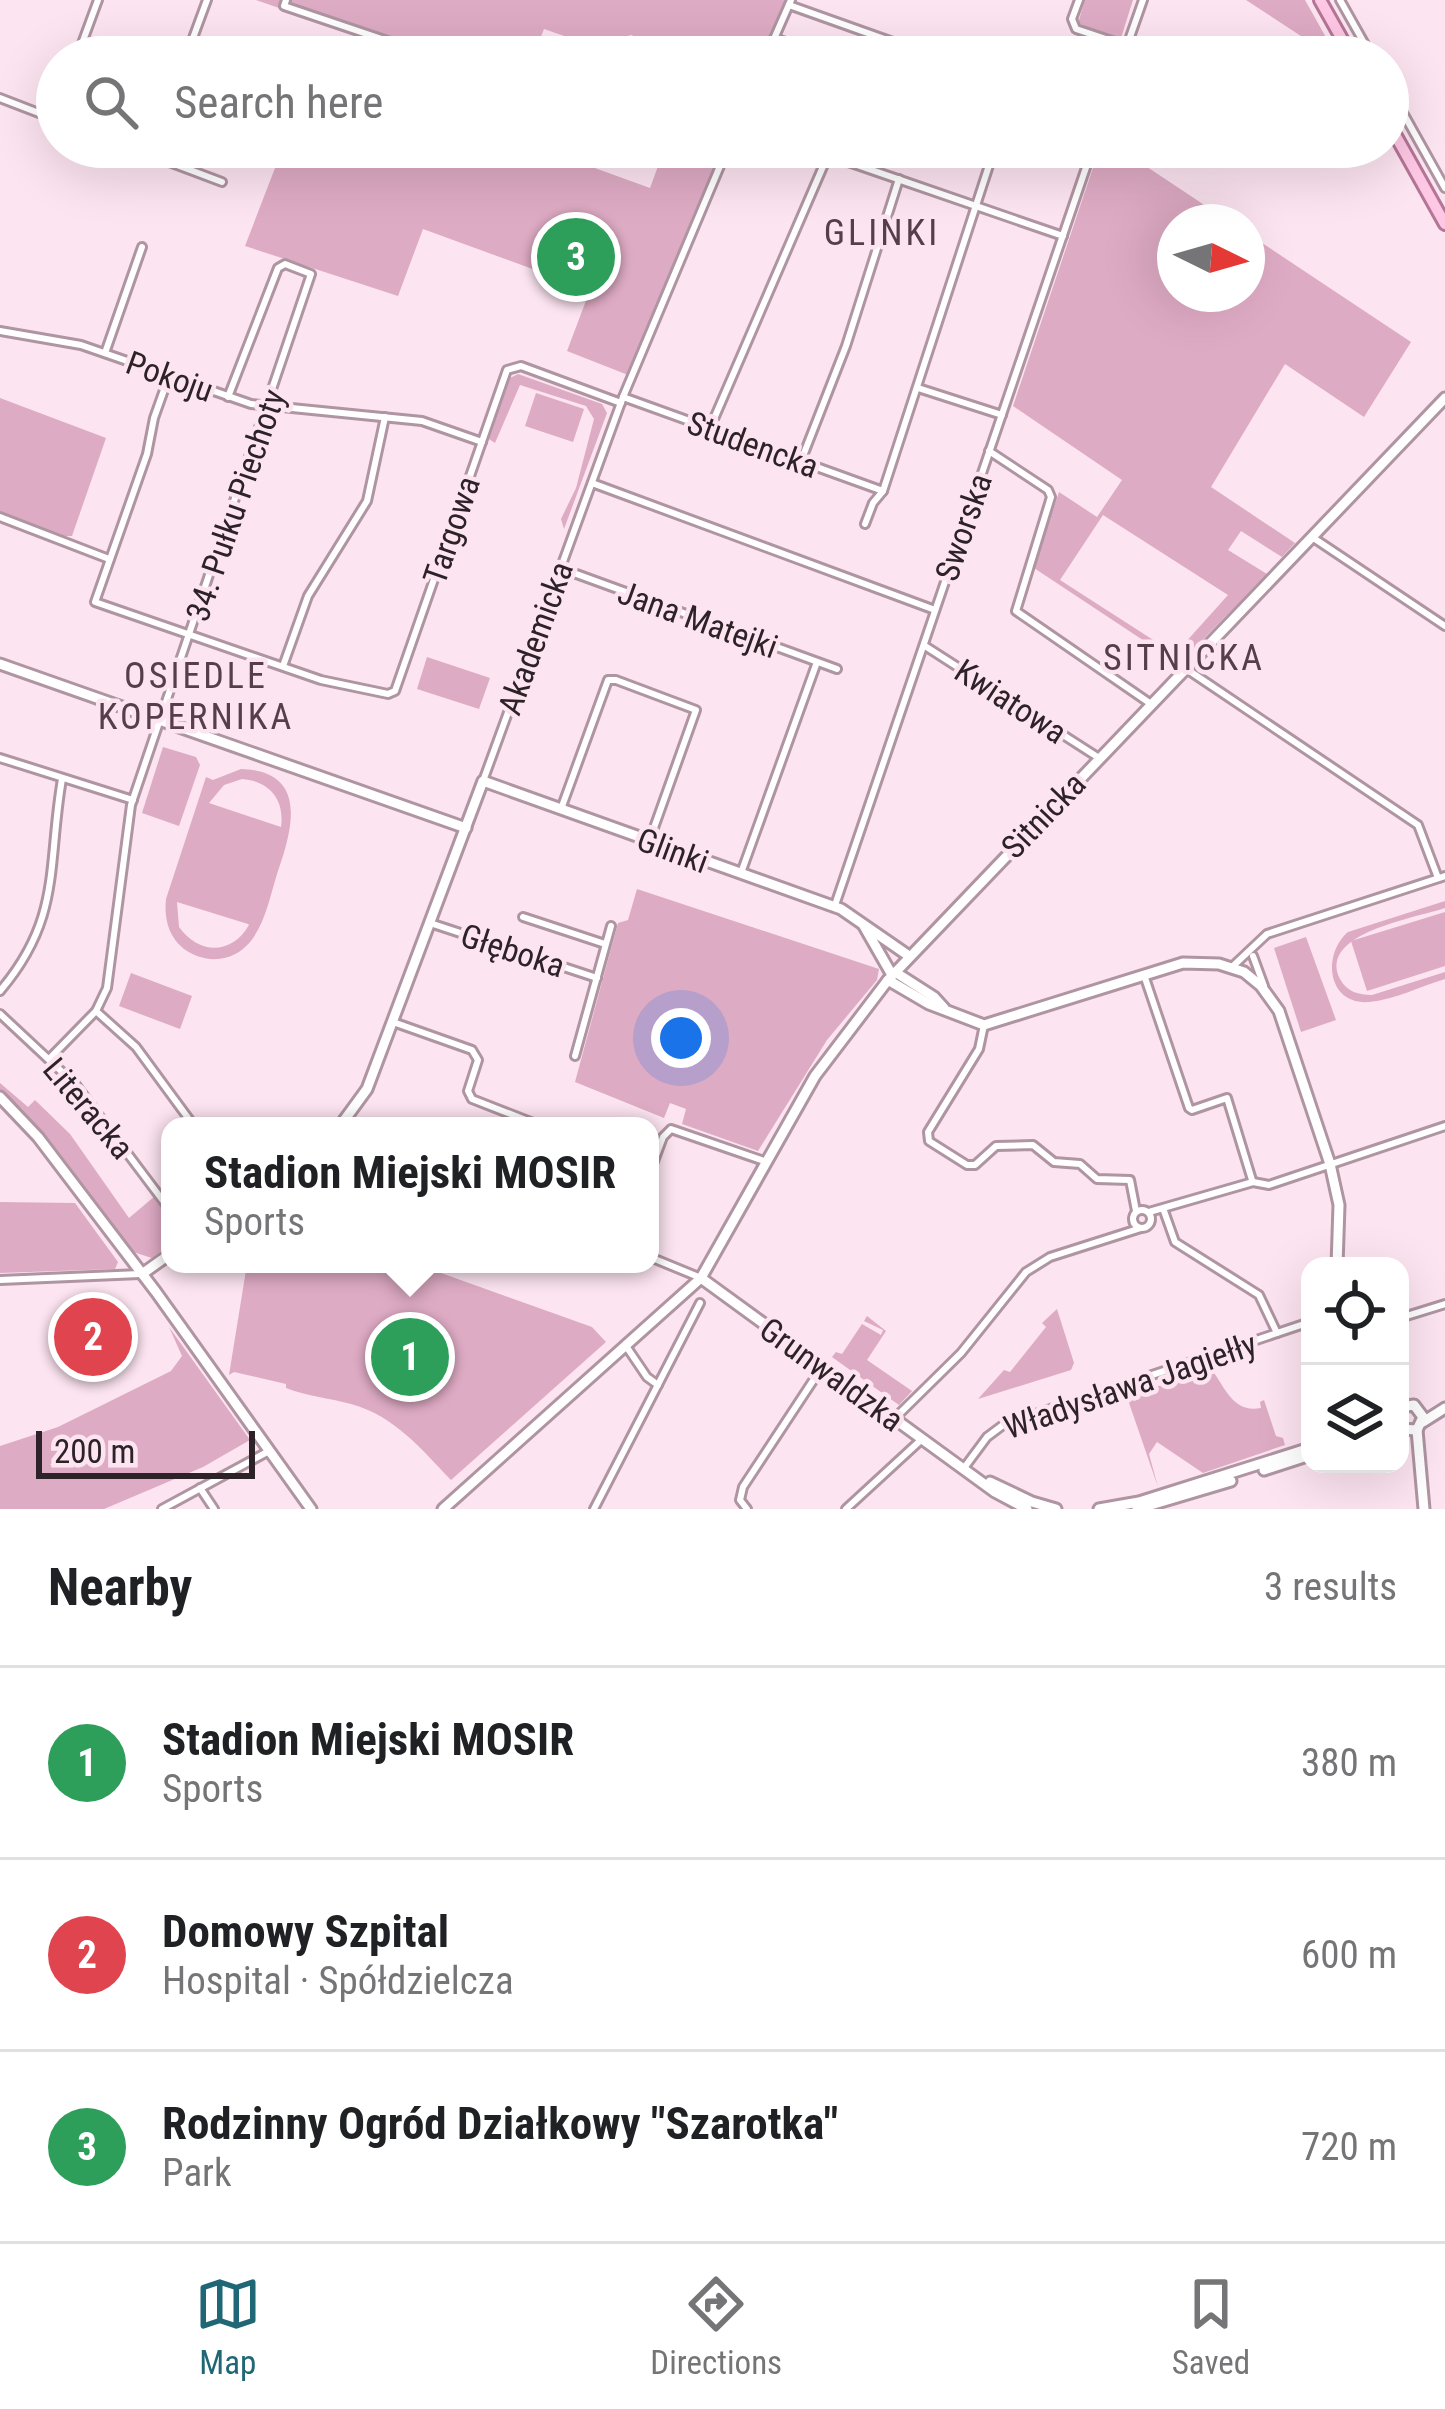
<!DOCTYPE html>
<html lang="en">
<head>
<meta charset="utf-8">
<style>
  body { margin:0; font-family:"Roboto Condensed",sans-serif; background:#f6f6f6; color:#202124 }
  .controls { position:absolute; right:36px; bottom:36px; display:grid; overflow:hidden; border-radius:24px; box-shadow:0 12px 48px #0002 }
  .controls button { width:108px; height:108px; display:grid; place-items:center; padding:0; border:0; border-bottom:3px solid #e0e0e0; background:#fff; color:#202124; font:60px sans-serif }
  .compass { position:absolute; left:1157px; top:204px; width:108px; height:108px; border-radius:50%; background:#fff; box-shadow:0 12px 48px #0002; rotate:95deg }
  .scale { position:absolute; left:36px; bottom:30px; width:219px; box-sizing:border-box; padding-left:12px; border:6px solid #2d2227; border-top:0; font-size:33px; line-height:42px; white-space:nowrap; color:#2d2227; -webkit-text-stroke:9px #fce4f0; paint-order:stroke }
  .you { position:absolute; left:681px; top:1038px; width:42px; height:42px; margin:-30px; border:9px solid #fff; border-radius:50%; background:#1a73e8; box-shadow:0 0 0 18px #1a73e833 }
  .badge { display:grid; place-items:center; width:78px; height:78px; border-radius:50%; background:#206776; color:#fff; font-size:39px; font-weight:700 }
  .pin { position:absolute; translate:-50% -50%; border:6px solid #fff; box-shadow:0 3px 12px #0006 }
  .popup { position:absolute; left:161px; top:1117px; width:498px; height:156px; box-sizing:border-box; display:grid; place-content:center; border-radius:24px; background:#fff; filter:drop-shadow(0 3px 9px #0005); font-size:39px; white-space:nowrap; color:#757577 }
  .popup b { font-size:45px; color:#202124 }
  .popup::after { content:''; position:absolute; left:50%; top:100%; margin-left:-24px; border:24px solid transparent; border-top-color:#fff }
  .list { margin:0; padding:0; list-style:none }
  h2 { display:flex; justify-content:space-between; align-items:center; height:156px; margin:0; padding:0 48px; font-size:51px }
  h2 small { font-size:39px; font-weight:400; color:#757577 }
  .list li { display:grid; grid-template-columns:78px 1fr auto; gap:36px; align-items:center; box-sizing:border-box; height:192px; padding:0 48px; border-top:3px solid #e0e0e0 }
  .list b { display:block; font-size:45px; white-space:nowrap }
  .list p { margin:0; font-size:39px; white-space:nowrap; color:#757577 }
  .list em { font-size:39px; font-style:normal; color:#757577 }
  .icon { flex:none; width:66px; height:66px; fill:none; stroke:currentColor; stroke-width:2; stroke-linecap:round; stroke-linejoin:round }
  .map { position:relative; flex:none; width:1445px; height:1509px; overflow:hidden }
  .search { position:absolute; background:#fff; box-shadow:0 12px 48px #0002; left:36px; right:36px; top:36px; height:132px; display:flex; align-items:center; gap:30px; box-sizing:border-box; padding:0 42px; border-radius:66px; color:#757577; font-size:45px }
  .sheet { height:732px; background:#fff }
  nav { display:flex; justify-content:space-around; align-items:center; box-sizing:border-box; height:168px; border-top:3px solid #e0e0e0; background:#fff; font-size:33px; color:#757577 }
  nav a { display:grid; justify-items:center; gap:6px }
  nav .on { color:#206776 }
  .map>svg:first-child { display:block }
  .green { fill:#deabc4; fill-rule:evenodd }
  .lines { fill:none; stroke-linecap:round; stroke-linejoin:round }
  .minor-casing { stroke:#af94a1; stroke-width:12 }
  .tertiary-casing { stroke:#af94a1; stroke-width:15 }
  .primary-casing { stroke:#b57596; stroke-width:16 }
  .minor { stroke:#fff; stroke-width:6 }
  .tertiary { stroke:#fff; stroke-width:9 }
  .primary { stroke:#fec7e4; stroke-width:10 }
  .labels { text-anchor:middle; stroke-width:9; stroke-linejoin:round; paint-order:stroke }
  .street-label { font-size:33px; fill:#2d2227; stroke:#fce4f0 }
  .neighbourhood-label { font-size:36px; letter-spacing:3px; fill:#563f4a; stroke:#fce4f0 }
</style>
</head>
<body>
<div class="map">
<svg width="1445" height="1509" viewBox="0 0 1445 1509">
  <rect width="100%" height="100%" fill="#fce4f0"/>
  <g class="green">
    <path d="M256 0H786L762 57H690L631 35 593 46 544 29 533 57H420Z"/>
    <path d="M1085 0H1133L1120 41 1078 23Z"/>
    <path d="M1246 0H1305L1337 57H1333Z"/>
    <path d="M220 147H537L650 188 665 147H682L718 160 628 375 567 351 590 290 423 229 398 296 245 246 275 168Z"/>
    <path d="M1100 147H1117L1230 222H1175V294H1247V233L1411 342 1364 417 1285 364 1211 487 1295 543 1282 557 1241 531 1228 550 1267 574 1179 664 1034 568 1059 492 1097 517 1122 480 1013 406ZM1103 515 1228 595 1175 654 1060 580Z"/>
    <path d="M518 374 602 404 607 413 564 529 561 519 576 488 594 419 586 406 520 385 495 443 489 439 510 378Z"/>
    <path d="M536 393 584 409 573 442 525 426Z"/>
    <path d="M0 398 106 438 72 536H56L0 515Z"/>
    <path d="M427 657 490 678 479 709 417 689Z"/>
    <path d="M163 747 196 757 200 765 179 826 142 813Z"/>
    <path d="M241 769C310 771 292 831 277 874 267 906 260 955 218 959 206 960 194 956 184 949 168 936 164 918 166 899L206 777 213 780ZM242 779C269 781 285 799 281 827L209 803 224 785ZM177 902 248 924 249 925C232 955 199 955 179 927Z"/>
    <path d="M637 889 879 969 877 980 827 1040 758 1151 682 1124 686 1109 670 1103 664 1118 575 1082 618 923 628 920Z"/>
    <path d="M1445 901V908C1416 918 1317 933 1340 979 1347 992 1359 995 1372 995L1445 972V979C1421 986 1394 1000 1369 1002 1327 1005 1322 954 1348 932Z"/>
    <path d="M1445 912V966L1367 991 1351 941Z"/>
    <path d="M1306 937 1336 1020 1301 1032 1274 948Z"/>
    <path d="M131 973 192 996 180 1029 119 1006Z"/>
    <path d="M0 1083 28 1107 35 1100 70 1134 129 1218 155 1196 170 1217V1244L152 1258 133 1252 26 1116 0 1091Z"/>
    <path d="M0 1202 75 1203 118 1262 115 1269 0 1273Z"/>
    <path d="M247 1264H416L592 1327 606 1342 451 1480C421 1449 395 1416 351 1404 329 1398 306 1396 286 1388V1384L234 1372 229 1375Z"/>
    <path d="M1057 1309 1074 1363 1071 1370 978 1399 1004 1370 1010 1372 1046 1327 1042 1323Z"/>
    <path d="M867 1316 886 1331 867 1360 912 1391 899 1405 832 1357 836 1352 842 1354 862 1324 881 1335 883 1330 864 1321Z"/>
    <path d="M169 1327 250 1440 203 1467 104 1509H0V1446L58 1427 171 1371 182 1356Z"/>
    <path d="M1210 1368C1224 1383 1231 1414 1261 1408L1260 1402 1264 1400 1276 1436 1283 1438 1285 1445 1203 1473 1157 1442 1149 1454 1158 1487 1128 1400 1133 1395Z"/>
  </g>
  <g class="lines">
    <g class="minor-casing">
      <g id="minor">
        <path d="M286 0 284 6 435 57"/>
        <path d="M1079 0 1072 19 1076 29 1127 46"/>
        <path d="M1340 0 1372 57"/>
        <path d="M789 5 935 57"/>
        <path d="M774 38 827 57"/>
        <path d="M77 57 98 0"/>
        <path d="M186 57 207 0"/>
        <path d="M766 57 791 0"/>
        <path d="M1123 57 1143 0"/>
        <path d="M1388 86 1445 188"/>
        <path d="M0 98 57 120"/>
        <path d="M129 147 222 182"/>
        <path d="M691 147 722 161"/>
        <path d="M822 147 828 155 1063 236"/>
        <path d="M0 331 81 345 251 404 422 421 482 442"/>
        <path d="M105 353 142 247"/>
        <path d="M169 376 154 418 147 454 95 602 321 680 388 694 395 691 507 370 521 366 621 403"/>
        <path d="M918 388 1002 415"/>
        <path d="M623 397 883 491"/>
        <path d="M710 428 828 155"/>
        <path d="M989 451 1048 490 1051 497 1016 611 1151 704"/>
        <path d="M801 461 846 346 899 179"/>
        <path d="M592 483 935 610"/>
        <path d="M0 517 109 559"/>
        <path d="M865 524 873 503 883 491 995 147"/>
        <path d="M1312 537 1445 626"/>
        <path d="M560 568 837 669"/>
        <path d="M925 646 1099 758"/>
        <path d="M283 666 308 596 367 501 385 417"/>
        <path d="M1185 668 1418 825 1438 878"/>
        <path d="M0 758 133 800"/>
        <path d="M483 781 623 397 728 147"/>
        <path d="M561 809 608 680H616L696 710 650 839"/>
        <path d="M741 873 817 662"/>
        <path d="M835 905 1093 147"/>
        <path d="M523 917 605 944"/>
        <path d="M430 923 597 978"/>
        <path d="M1253 956 1264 986"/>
        <path d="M1232 967 1267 934 1445 876"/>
        <path d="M1144 975 1189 1108 1192 1110 1227 1098 1252 1180"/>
        <path d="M0 991C62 918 47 866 62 779"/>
        <path d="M96 1011 136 1047 194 1126"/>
        <path d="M0 1014 76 1085 170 1210"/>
        <path d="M393 1022 472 1050 478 1060 468 1091 472 1099 541 1126"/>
        <path d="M984 1025 979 1049 928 1132 929 1141 967 1165H975L996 1146 1033 1145 1054 1162 1080 1164 1097 1179 1130 1180 1136 1211"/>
        <path d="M575 1056 611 926"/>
        <path d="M50 1058 96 1011 107 988 131 805 311 274 285 264 278 268 228 397"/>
        <path d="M650 1172 663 1137 671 1129 764 1161"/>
        <circle cx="1142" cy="1219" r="9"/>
        <path d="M1164 1211 1175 1242 1259 1295 1277 1333"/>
        <path d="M1149 1212 1253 1182 1269 1185 1445 1126"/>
        <path d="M650 1257 701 1278"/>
        <path d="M0 1280 140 1274"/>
        <path d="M1400 1318 1445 1304"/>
        <path d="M626 1346 647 1377 658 1385"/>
        <path d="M894 1419 961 1353 1026 1272 1050 1257 1141 1228"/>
        <path d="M964 1468 987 1437 1003 1425 1310 1322"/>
        <path d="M200 1488 214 1509"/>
        <path d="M162 1509 269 1451"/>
        <path d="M594 1509 700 1303"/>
        <path d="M747 1509 740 1500 743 1487 822 1367"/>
        <path d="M846 1509 922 1439"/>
      </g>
    </g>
    <g class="tertiary-casing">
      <g id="tertiary">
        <path d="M0 664 466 828"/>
        <path d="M864 926 892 975"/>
        <path d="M895 972 934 997 944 1008"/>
        <path d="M888 980 929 1004 984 1025 1183 963 1219 964 1244 972 1261 986 1279 1011 1330 1164 1339 1205 1337 1266"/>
        <path d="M0 1097 38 1137 156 1292 311 1509"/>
        <path d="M340 1126 367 1089 483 781 841 909 909 956"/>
        <path d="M142 1274 170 1254"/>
        <path d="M701 1278 995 1492 1027 1509"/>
        <path d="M1400 1407 1414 1405 1423 1417 1417 1430 1400 1429"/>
        <path d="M1423 1422 1445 1408"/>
        <path d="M1417 1430 1424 1509"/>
        <path d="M1264 1470 1310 1455"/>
        <path d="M990 1482 1032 1502 1056 1509"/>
        <path d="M443 1509 701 1278 815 1076 888 980 1445 398"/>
        <path d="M1099 1509 1139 1502 1310 1448"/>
        <path d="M1137 1509 1231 1481"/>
      </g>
    </g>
    <g class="primary-casing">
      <g id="primary">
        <path d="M1320 0 1352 57"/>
        <path d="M1388 122 1445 224"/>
      </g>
    </g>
    <use href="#minor" class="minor"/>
    <use href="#tertiary" class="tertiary"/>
    <use href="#primary" class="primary"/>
  </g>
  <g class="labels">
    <g class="street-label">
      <text transform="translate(170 376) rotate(20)" y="12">Pokoju</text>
      <text transform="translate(753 444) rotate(20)" y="12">Studencka</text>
      <text transform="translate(235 505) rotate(-71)" y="12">34. Pułku Piechoty</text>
      <text transform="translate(963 527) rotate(-71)" y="12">Sworska</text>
      <text transform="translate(451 530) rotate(-71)" y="12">Targowa</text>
      <text transform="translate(698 619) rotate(20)" y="12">Jana Matejki</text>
      <text transform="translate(535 638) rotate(-70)" y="12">Akademicka</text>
      <text transform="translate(1011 701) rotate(33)" y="12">Kwiatowa</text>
      <text transform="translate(1043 815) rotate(-46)" y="12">Sitnicka</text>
      <text transform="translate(673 850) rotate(20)" y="12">Glinki</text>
      <text transform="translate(513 950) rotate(18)" y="12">Głęboka</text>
      <text transform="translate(89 1108) rotate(50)" y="12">Literacka</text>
      <text transform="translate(832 1374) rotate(36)" y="12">Grunwaldzka</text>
      <text transform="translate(1130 1385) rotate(-19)" y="12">Władysława Jagiełły</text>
    </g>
    <g class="neighbourhood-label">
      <text x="882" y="245">GLINKI</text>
      <text x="1184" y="670">SITNICKA</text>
      <text x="196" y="688">OSIEDLE<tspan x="196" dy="41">KOPERNIKA</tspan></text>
    </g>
  </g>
</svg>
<div class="controls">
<button><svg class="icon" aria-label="locate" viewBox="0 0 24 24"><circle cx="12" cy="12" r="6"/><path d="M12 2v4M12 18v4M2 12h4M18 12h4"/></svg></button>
<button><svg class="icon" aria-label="layers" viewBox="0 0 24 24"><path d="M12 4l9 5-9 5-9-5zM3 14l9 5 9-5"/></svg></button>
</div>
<svg class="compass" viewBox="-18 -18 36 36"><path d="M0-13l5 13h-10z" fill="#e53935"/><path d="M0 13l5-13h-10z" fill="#757577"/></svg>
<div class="scale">200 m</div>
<div class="you"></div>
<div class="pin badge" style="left:410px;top:1357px;background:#2e9e5b">1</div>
<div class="popup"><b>Stadion Miejski MOSIR</b>Sports</div>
<div class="pin badge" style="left:93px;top:1337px;background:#e0444e">2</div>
<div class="pin badge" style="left:576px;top:257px;background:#2e9e5b">3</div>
<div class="search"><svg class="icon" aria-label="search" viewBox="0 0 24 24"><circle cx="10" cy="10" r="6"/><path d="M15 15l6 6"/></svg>Search here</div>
</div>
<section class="sheet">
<h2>Nearby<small>3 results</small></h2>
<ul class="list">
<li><span class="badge" style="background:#2e9e5b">1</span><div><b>Stadion Miejski MOSIR</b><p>Sports</p></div><em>380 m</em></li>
<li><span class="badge" style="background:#e0444e">2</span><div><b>Domowy Szpital</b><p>Hospital · Spółdzielcza</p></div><em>600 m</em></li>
<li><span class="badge" style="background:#2e9e5b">3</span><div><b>Rodzinny Ogród Działkowy &quot;Szarotka&quot;</b><p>Park</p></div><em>720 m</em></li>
</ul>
</section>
<nav>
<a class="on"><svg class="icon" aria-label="map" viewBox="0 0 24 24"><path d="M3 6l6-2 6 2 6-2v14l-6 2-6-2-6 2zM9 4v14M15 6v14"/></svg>Map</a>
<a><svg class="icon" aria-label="directions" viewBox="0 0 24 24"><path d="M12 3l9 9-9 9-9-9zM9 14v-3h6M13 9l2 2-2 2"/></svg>Directions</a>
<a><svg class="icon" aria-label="saved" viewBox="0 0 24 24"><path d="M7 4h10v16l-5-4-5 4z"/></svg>Saved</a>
</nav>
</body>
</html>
